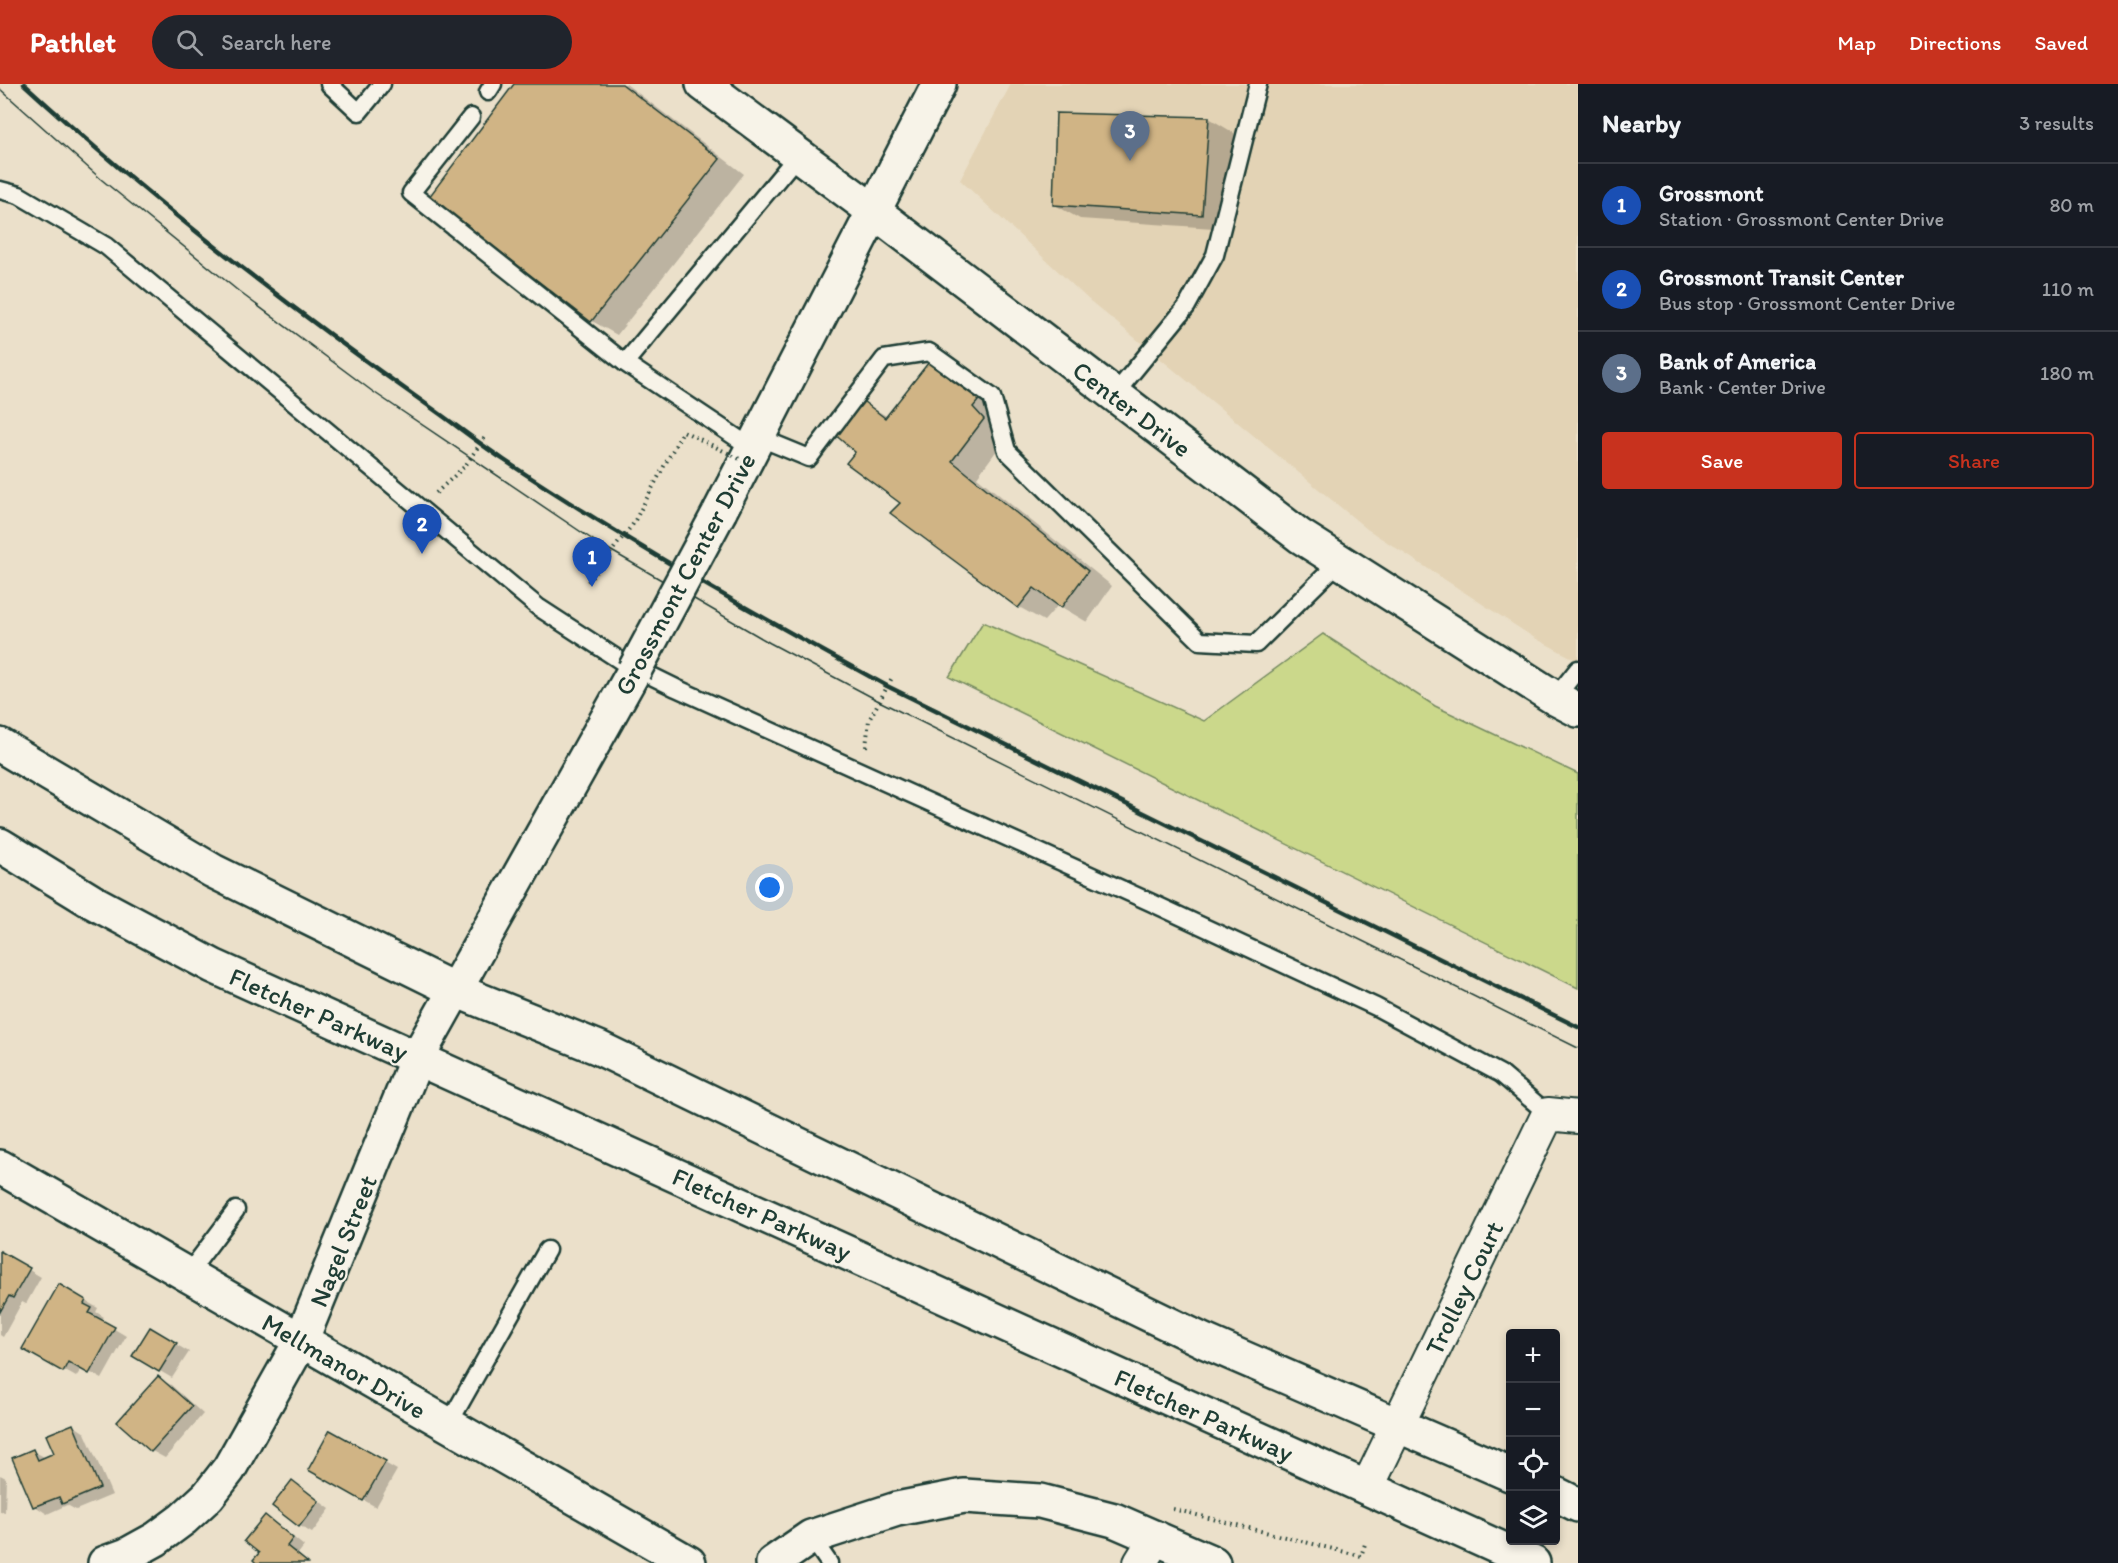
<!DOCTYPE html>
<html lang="en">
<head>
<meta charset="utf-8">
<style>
  body { margin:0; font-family:Itim,sans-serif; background:#20242c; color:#f1f3f6 }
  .controls { position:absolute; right:18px; bottom:18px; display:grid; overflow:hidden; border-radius:6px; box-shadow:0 3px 9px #0003 }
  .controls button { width:54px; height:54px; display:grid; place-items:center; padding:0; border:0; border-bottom:2px solid #363941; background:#171b24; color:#f1f3f6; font:30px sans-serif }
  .you { position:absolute; left:770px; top:804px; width:21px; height:21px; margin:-15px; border:4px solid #fff; border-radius:50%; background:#1a73e8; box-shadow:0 0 0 9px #1a73e833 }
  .badge { display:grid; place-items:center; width:39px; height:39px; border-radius:50%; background:#c8321e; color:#fff; font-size:20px; font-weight:700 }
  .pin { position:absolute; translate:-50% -50px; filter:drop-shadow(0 2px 3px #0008) }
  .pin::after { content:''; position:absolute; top:32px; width:21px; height:18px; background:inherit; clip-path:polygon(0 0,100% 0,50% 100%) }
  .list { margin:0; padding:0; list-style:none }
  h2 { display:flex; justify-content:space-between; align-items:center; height:78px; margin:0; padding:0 24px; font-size:26px }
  h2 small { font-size:20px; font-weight:400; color:#9ea1a6 }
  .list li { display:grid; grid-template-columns:39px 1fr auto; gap:18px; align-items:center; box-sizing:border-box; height:84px; padding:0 24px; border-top:2px solid #363941 }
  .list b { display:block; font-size:22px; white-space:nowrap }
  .list p { margin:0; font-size:20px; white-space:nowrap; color:#9ea1a6 }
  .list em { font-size:20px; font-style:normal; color:#9ea1a6 }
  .actions { display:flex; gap:12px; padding:18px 24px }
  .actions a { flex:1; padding:14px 0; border:2px solid #c8321e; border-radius:6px; text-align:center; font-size:21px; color:#c8321e }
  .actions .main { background:#c8321e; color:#fff }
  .icon { flex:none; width:33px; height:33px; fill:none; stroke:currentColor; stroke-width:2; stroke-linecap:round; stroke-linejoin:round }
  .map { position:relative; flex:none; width:1578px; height:1479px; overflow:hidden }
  header { display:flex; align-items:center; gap:36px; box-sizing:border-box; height:84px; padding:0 30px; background:#c8321e; color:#fff }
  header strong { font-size:28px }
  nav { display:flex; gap:33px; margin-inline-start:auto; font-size:21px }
  .search { width:420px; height:54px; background:#20242c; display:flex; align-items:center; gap:15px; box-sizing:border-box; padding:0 21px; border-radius:33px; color:#9ea1a6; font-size:22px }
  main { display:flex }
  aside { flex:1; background:#171b24 }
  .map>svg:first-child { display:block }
  .built { fill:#e3d3b5 }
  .green { fill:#cbd88b; stroke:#758a60; stroke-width:1.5 }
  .shadow { fill:#0003 }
  .building { fill:#d0b485; stroke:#1f3d34; stroke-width:1.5 }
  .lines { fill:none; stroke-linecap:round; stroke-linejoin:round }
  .service-casing { stroke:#1f3d34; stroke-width:21 }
  .minor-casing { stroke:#1f3d34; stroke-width:36 }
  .tertiary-casing { stroke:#1f3d34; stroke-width:38 }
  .secondary-casing { stroke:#1f3d34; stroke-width:38 }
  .primary-casing { stroke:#1f3d34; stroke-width:38 }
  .path { stroke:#1f3d34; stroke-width:4; stroke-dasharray:1.5 4.5; stroke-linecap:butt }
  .service { stroke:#f7f3e8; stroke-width:16 }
  .minor { stroke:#f7f3e8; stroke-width:32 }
  .tertiary { stroke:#f7f3e8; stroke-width:33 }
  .secondary { stroke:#f7f3e8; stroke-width:33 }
  .primary { stroke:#f7f3e8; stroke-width:33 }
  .tram { stroke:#1f3d34; stroke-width:1.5 }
  .rail { stroke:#1f3d34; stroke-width:4.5 }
  .secondary-bridge-casing { stroke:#1f3d34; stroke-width:38; stroke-linecap:butt }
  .path-bridge { stroke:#1f3d34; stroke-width:4; stroke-dasharray:1.5 4.5; stroke-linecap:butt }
  .secondary-bridge { stroke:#f7f3e8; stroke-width:33 }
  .labels { text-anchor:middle; stroke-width:4.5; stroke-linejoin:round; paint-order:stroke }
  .street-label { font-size:26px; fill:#1f3d34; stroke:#f7f3e8 }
</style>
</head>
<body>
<header>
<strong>Pathlet</strong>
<div class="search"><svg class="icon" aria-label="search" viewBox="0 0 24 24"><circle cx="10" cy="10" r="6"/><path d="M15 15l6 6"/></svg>Search here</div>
<nav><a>Map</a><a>Directions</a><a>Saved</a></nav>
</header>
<main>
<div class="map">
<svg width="1578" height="1479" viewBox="0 0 1578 1479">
  <rect width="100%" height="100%" fill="#ebe0ca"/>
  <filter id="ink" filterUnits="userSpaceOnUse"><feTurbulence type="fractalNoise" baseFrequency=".0167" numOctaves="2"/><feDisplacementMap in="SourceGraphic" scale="12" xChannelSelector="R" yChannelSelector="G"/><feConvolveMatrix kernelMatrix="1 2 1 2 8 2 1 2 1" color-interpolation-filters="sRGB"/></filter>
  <g filter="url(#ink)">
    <path class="built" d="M1011 0H1578V577L1533 553 1367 445 1089 216 960 96Z"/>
    <path class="green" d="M983 538 1204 637 1323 550 1435 622 1578 690V904L949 593Z"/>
    <g class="shadow">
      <path d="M516 0H626L744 90 617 251 592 237Z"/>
      <path d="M1209 34 1234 49 1228 145 1080 135 1055 121Z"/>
      <path d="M958 290 1007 327 997 339 1009 350 977 393 1112 502 1087 538 1058 521 1044 537 1019 523 903 419 857 368 859 316 888 333Z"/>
      <path d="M0 1169 41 1193 26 1220 22 1218 3 1253 0 1251Z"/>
      <path d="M59 1202 98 1224 96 1228 104 1233 101 1237 126 1252 102 1295 82 1284 76 1293 25 1264Z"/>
      <path d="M150 1245 189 1268 172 1294 134 1272Z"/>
      <path d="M158 1294 171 1301 203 1330 165 1374 152 1367 119 1338Z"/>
      <path d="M73 1341 85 1349 112 1411 76 1426 67 1421 47 1430 35 1422 33 1367 46 1374 56 1370Z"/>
      <path d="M331 1348 397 1386 376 1423 310 1386Z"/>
      <path d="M0 1391 6 1394 5 1428 0 1427Z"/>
      <path d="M293 1398 330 1425 312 1449 300 1442Z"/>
      <path d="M265 1433 278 1441 304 1462 298 1470 309 1479H259Z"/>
    </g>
    <g class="building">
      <path d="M514 0H622L720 75 591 238 429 113Z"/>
      <path d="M1056 29 1209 33 1202 131 1053 121Z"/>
      <path d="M932 274 983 311 973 323 984 335 952 377 1088 487 1061 524 1034 504 1018 524 890 429 900 419 846 379 855 368 833 349 859 314 885 334Z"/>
      <path d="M0 1167 30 1184 13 1214 9 1212 0 1228Z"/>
      <path d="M59 1200 86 1216 84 1220 92 1224 89 1229 115 1243 89 1290 68 1278 63 1288 22 1265Z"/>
      <path d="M150 1243 177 1259 159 1288 132 1272Z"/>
      <path d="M158 1292 192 1322 151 1368 117 1338Z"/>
      <path d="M73 1340 100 1404 62 1420 59 1413 33 1423 12 1374 33 1365 38 1376 54 1369 46 1351Z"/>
      <path d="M330 1346 386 1377 363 1417 308 1386Z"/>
      <path d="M292 1396 319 1417 299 1443 272 1422Z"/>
      <path d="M265 1431 293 1454 287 1462 308 1479H256L253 1476 259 1469 244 1457Z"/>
    </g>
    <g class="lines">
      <g class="service-casing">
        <g id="service">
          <path d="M329 0 359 28 382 0"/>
          <path d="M488 8 493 0"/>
          <path d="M471 33 411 109 625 279"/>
          <path d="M0 106 19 111 106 162 538 523 621 577 676 604 1150 818 1376 923 1501 990 1548 1030"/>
          <path d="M1114 311 1187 222 1215 171 1258 0"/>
          <path d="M758 353 809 374 884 275 929 268 992 313 1007 367 1200 557 1256 560 1340 477"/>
          <path d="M752 364 625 279 798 71"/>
          <path d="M1555 614 1578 585"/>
          <path d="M187 1191 236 1126"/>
          <path d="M448 1341 547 1166"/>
          <path d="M811 1453 829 1479"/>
        </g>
      </g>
      <g class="minor-casing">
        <g id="minor">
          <path d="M1367 1404 1548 1030 1578 1033"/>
          <path d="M1140 1479 1156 1453"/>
        </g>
      </g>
      <g class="tertiary-casing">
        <g id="tertiary">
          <path d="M703 0 875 128 1300 452 1555 614 1578 626"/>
          <path d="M0 1083 689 1479"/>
          <path d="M105 1479 127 1471 156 1455 183 1435 208 1412 229 1385 301 1257 417 974"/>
          <path d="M773 1479 811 1453 897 1425 964 1412 1040 1417 1114 1436 1213 1479"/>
        </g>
      </g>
      <g class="secondary-casing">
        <g id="secondary">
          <path d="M720 427 939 0"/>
          <path d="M417 974 634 587"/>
        </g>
      </g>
      <g class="primary-casing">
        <g id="primary">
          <path d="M0 661 213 787 455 906 599 964 1204 1257 1510 1390"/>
          <path d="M0 761 93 818 213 882 1533 1479"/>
          <path d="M1556 1410 1578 1421"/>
        </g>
      </g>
      <g class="path">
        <path d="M436 409 465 382 485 353"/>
        <path d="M866 663 869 636 893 592"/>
        <path d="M1173 1425 1361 1472 1366 1457"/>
      </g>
      <use href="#service" class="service"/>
      <use href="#minor" class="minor"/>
      <use href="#tertiary" class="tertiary"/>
      <use href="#secondary" class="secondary"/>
      <use href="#primary" class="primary"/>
      <path class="tram" d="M0 5 102 96 242 210 372 307 596 458 770 559 879 617 1578 964"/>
      <path class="rail" d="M24 0C150 116 286 221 426 320 452 338 477 358 504 376 627 458 757 531 887 602L1578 943"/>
      <g class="secondary-bridge-casing">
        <path id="secondary-bridge" d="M634 587 720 427"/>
      </g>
      <path class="path-bridge" d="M588 498 633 440 683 347 746 378"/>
      <use href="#secondary-bridge" class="secondary-bridge"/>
    </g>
  </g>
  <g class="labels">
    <g class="street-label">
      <text transform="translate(1132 325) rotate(37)" y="9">Center Drive</text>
      <text transform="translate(685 490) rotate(-62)" y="9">Grossmont Center Drive</text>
      <text transform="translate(319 930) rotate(24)" y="9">Fletcher Parkway</text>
      <text transform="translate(762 1130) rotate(24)" y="9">Fletcher Parkway</text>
      <text transform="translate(343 1157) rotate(-68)" y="9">Nagel Street</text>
      <text transform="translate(1464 1204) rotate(-64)" y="9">Trolley Court</text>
      <text transform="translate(344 1282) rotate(30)" y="9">Mellmanor Drive</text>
      <text transform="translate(1204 1331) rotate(24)" y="9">Fletcher Parkway</text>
    </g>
  </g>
</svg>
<div class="controls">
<button>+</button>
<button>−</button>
<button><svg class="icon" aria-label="locate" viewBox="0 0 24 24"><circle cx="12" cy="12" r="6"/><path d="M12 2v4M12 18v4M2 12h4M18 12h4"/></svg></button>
<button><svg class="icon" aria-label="layers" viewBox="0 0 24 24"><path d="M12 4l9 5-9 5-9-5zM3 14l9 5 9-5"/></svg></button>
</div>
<div class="you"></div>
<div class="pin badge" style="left:592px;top:503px;background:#1a4fb4">1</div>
<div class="pin badge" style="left:422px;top:470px;background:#1a4fb4">2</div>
<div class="pin badge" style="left:1130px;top:77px;background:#5c6f8a">3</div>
</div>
<aside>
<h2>Nearby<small>3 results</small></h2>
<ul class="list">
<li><span class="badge" style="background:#1a4fb4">1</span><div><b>Grossmont</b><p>Station · Grossmont Center Drive</p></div><em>80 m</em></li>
<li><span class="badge" style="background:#1a4fb4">2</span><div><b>Grossmont Transit Center</b><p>Bus stop · Grossmont Center Drive</p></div><em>110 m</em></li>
<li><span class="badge" style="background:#5c6f8a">3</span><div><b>Bank of America</b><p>Bank · Center Drive</p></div><em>180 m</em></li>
</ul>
<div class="actions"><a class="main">Save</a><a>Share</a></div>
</aside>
</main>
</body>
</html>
